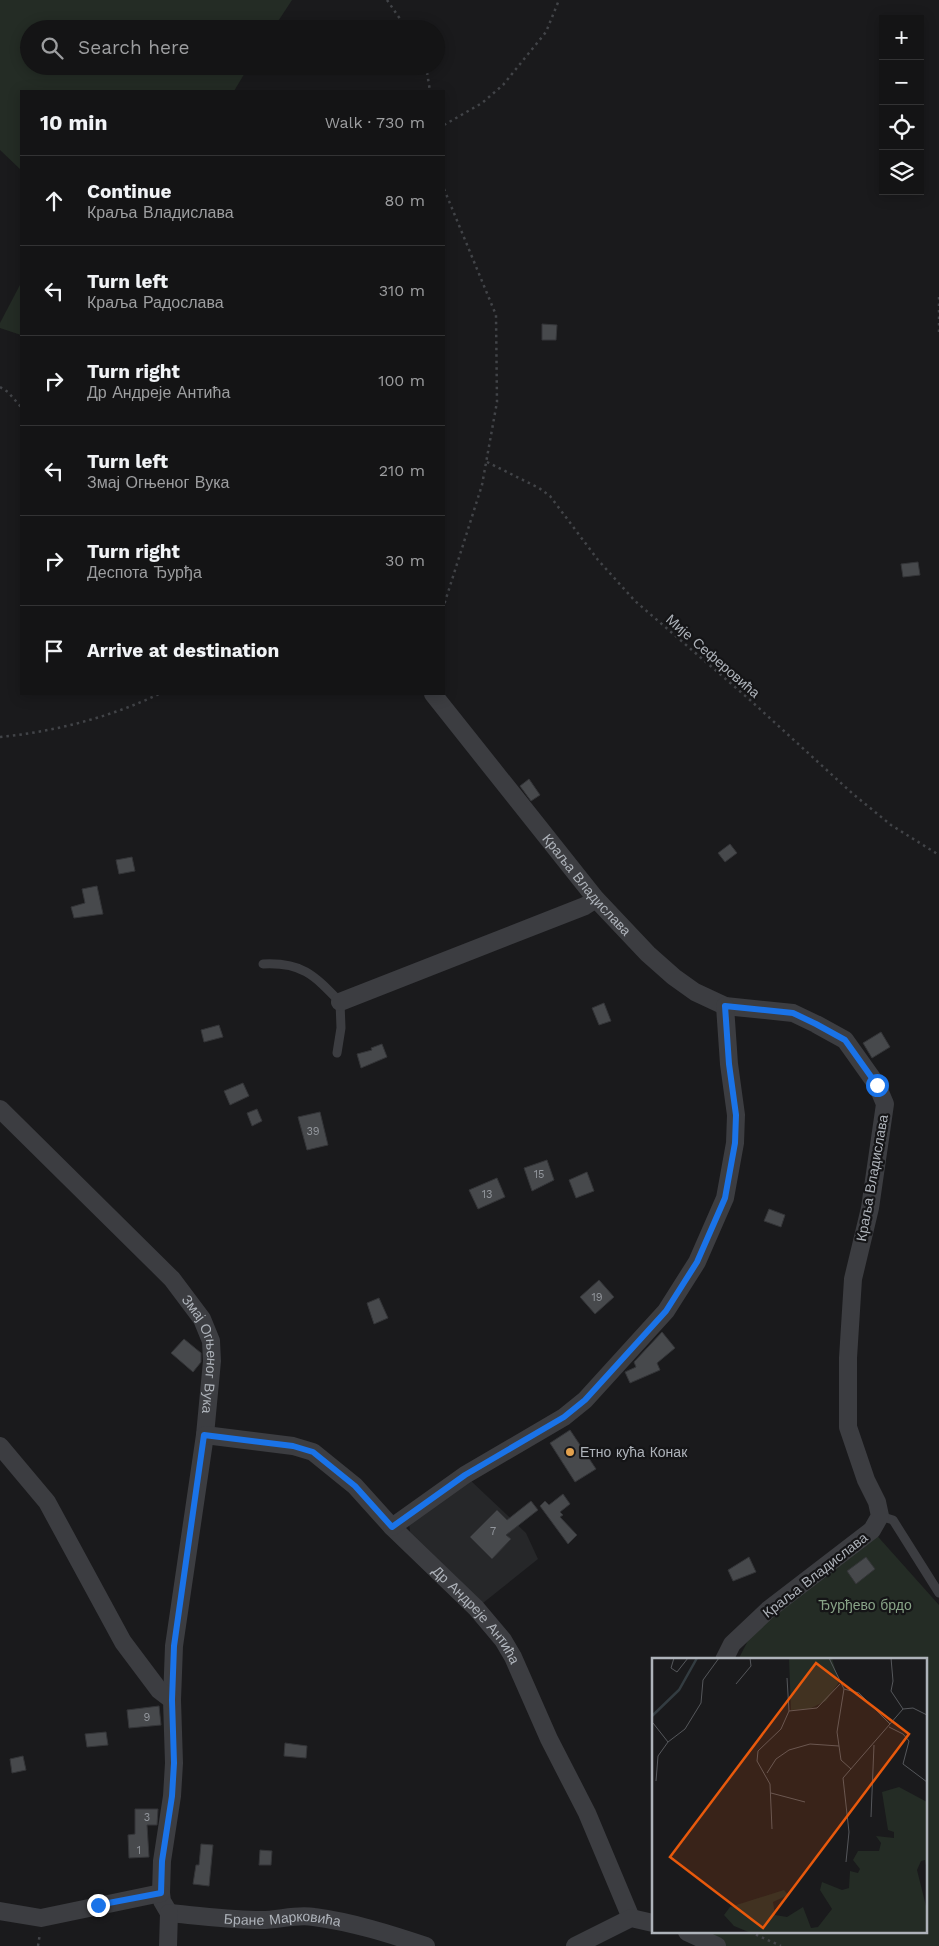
<!DOCTYPE html>
<html lang="en">
<head>
<meta charset="utf-8">
<style>
  body { margin:0; font-family:"Work Sans",sans-serif; background:#1d1d1e; color:#f1f3f6 }
  .controls { position:absolute; right:15px; top:15px; display:grid; overflow:hidden; border-radius:0px; box-shadow:0 2px 12px #0003 }
  .controls button { width:45px; height:45px; display:grid; place-items:center; padding:0; border:0; border-bottom:1px solid #333334; background:#141415; color:#f1f3f6; font:25px sans-serif }
  .stop { position:absolute; width:15px; height:15px; margin:-11px; border:4px solid #1a73e8; border-radius:50%; background:#fff }
  .stop.end { background:#1a73e8; border-color:#fff; box-shadow:0 1px 5px #0008 }
  .list { margin:0; padding:0; list-style:none }
  h2 { display:flex; justify-content:space-between; align-items:center; height:65px; margin:0; padding:0 20px; font-size:21px }
  h2 small { font-size:16px; font-weight:400; color:#9d9ea0 }
  .list li { display:grid; grid-template-columns:32px 1fr auto; gap:15px; align-items:center; box-sizing:border-box; height:90px; padding:0 20px; border-top:1px solid #333334 }
  .list b { display:block; font-size:19px; white-space:nowrap }
  .list p { margin:0; font-size:16px; white-space:nowrap; color:#9d9ea0 }
  .list em { font-size:16px; font-style:normal; color:#9d9ea0 }
  .icon { flex:none; width:28px; height:28px; fill:none; stroke:currentColor; stroke-width:2; stroke-linecap:round; stroke-linejoin:round }
  .map { position:relative; flex:none; width:939px; height:1946px; overflow:hidden }
  .search { position:absolute; background:#141415; box-shadow:0 2px 12px #0003; left:20px; top:20px; width:425px; height:55px; display:flex; align-items:center; gap:12px; box-sizing:border-box; padding:0 18px; border-radius:28px; color:#9d9ea0; font-size:19px }
  .panel { position:absolute; background:#141415; box-shadow:0 2px 12px #0003; left:20px; top:90px; width:425px; height:605px; border-radius:0px }
  .map>svg:first-child { display:block }
  .built { fill:#262729 }
  .green { fill:#242c25 }
  .building { fill:#47494c; stroke:#343538 }
  .lines { fill:none; stroke-linecap:round; stroke-linejoin:round }
  .path { stroke:#424448; stroke-width:2.5; stroke-dasharray:2.5 4; stroke-linecap:butt }
  .service { stroke:#3c3d41; stroke-width:9 }
  .minor { stroke:#3c3d41; stroke-width:18 }
  .route { stroke:#1a73e8; stroke-width:6 }
  .poi-dot { fill:#e2a14d; stroke:#151517; stroke-width:2 }
  .labels { text-anchor:middle; stroke-width:4.5; stroke-linejoin:round; paint-order:stroke }
  .number-label { font-size:11px; fill:#94989e }
  .street-label { font-size:14px; fill:#aeb3ba; stroke:#151517 }
  .poi-label { font-size:14px; fill:#aeb3ba; stroke:#151517; text-anchor:start }
  .park-label { font-size:14px; fill:#88a387; stroke:#151517 }
  .inset-river { fill:none; stroke:#333c41; stroke-width:2.5 }
  .inset-road { fill:none; stroke:#55575b; stroke-width:1 }
  .view { fill:#e8590c; fill-opacity:0.15; stroke:#e8590c; stroke-width:2.5 }
  .inset-edge { fill:none; stroke:#aeb3ba; stroke-width:2.5 }
</style>
</head>
<body>
<div class="map">
<svg width="939" height="1946" viewBox="0 0 939 1946">
  <rect width="100%" height="100%" fill="#1a1a1c"/>
  <path class="built" d="M470 1480 526 1533 538 1559 483 1603 410 1532 409 1521Z"/>
  <g class="green">
    <path d="M0 0H292L273 29H29V66H249L234 91H21V170L0 150Z"/>
    <path d="M21 283V335L0 328V323Z"/>
    <path d="M872 1530 939 1605V1946H700L686 1932H925V1660H738L758 1621Z"/>
  </g>
  <g class="building">
    <path d="M542 324 557 325 556 340H542Z"/>
    <path d="M918 562 920 575 903 577 901 564Z"/>
    <path d="M529 779 540 795 531 801 520 786Z"/>
    <path d="M730 844 737 853 725 862 718 853Z"/>
    <path d="M132 857 135 871 119 874 116 860Z"/>
    <path d="M97 886 103 914 74 918 71 907 85 903 82 889Z"/>
    <path d="M604 1003 611 1021 599 1025 592 1008Z"/>
    <path d="M219 1025 223 1037 204 1042 201 1030Z"/>
    <path d="M881 1032 890 1047 872 1058 863 1043Z"/>
    <path d="M382 1044 387 1057 361 1068 357 1054 372 1050 371 1048Z"/>
    <path d="M243 1083 249 1096 230 1105 224 1091Z"/>
    <path d="M257 1109 262 1121 252 1126 247 1113Z"/>
    <path d="M320 1112 328 1145 307 1150 298 1117Z"/>
    <path d="M547 1160 554 1180 532 1191 524 1168Z"/>
    <path d="M587 1172 594 1191 576 1198 569 1180Z"/>
    <path d="M497 1178 505 1197 478 1209 469 1190Z"/>
    <path d="M769 1209 785 1215 781 1227 764 1221Z"/>
    <path d="M599 1280 614 1297 595 1314 580 1297Z"/>
    <path d="M379 1298 388 1318 374 1324 367 1303Z"/>
    <path d="M662 1332 675 1348 657 1363 660 1370 630 1383 625 1372 636 1367 634 1362Z"/>
    <path d="M184 1339 201 1353V1362L193 1372 171 1353Z"/>
    <path d="M570 1430 596 1469 575 1482 550 1443Z"/>
    <path d="M563 1494 570 1504 560 1512 563 1515 560 1517 577 1535 568 1544 540 1506 545 1501 549 1505Z"/>
    <path d="M531 1501 538 1510 506 1535 511 1539 492 1559 470 1537 497 1510 507 1520Z"/>
    <path d="M749 1557 756 1572 733 1581 728 1570Z"/>
    <path d="M866 1557 875 1569 856 1584 847 1571Z"/>
    <path d="M159 1706 161 1725 129 1728 127 1710Z"/>
    <path d="M106 1732 108 1745 87 1747 85 1734Z"/>
    <path d="M285 1743 307 1746 306 1758 284 1756Z"/>
    <path d="M23 1756 26 1770 12 1773 10 1759Z"/>
    <path d="M135 1809H158L157 1825H147L149 1857 129 1858 128 1835 135 1834Z"/>
    <path d="M201 1844 213 1845 209 1886 193 1884 196 1865H199Z"/>
    <path d="M260 1850 272 1851 271 1865H259Z"/>
  </g>
  <g class="lines">
    <g class="path">
      <path d="M387 0 407 29"/>
      <path d="M426 66 430 91"/>
      <path d="M444 125 482 103 503 85 546 32 559 0"/>
      <path d="M444 189 496 315 497 402 482 485 444 605"/>
      <path d="M939 297V334"/>
      <path d="M0 387 8 392 21 407"/>
      <path d="M487 462 539 488 550 496 598 560 635 601 750 700 853 794 891 825 939 855"/>
      <path d="M0 737C53 732 111 717 159 694"/>
      <path d="M750 1932 781 1946"/>
      <path d="M38 1946 40 1933"/>
    </g>
    <g class="service">
      <path d="M263 964C302 962 314 975 340 1002L341 1028 337 1053"/>
      <path d="M880 1516 893 1520 939 1593"/>
    </g>
    <g class="minor">
      <path id="s1" d="M433 694 596 899 648 954 674 977 695 992 725 1006 793 1013 816 1024 845 1040 877 1085 885 1104 870 1208 853 1279 848 1358V1427L866 1480 877 1502 880 1516 872 1530 768 1610 732 1644 724 1660"/>
      <path d="M340 1002 585 906 596 899"/>
      <path id="s2" d="M0 1109 172 1279 202 1319 211 1341 212 1361 205 1435 174 1646 172 1700 174 1763 172 1796 162 1861 161 1893 162 1901 169 1913"/>
      <path id="s3" d="M205 1435 293 1446 313 1452 355 1486 392 1527 476 1608 503 1640 513 1657 549 1739 587 1813 631 1918"/>
      <path d="M0 1446 47 1502 123 1642 159 1690 172 1700"/>
      <path d="M392 1527 465 1475 564 1417 585 1400 666 1311 697 1262 725 1198 735 1143 736 1115 729 1064 725 1006"/>
      <path d="M0 1911 41 1918 161 1893"/>
      <path id="s4" d="M169 1913C200 1916 230 1920 261 1920 279 1920 296 1914 314 1917 352 1922 390 1934 426 1946"/>
      <path d="M687 1932 717 1946"/>
      <path d="M168 1946 169 1913"/>
      <path d="M575 1946 631 1918 653 1923"/>
    </g>
  </g>
  <g class="lines">
    <path class="route" d="M98 1905 161 1893 162 1861 172 1796 174 1763 172 1700 174 1646 204 1435 293 1446 313 1452 355 1486 392 1527 465 1475 564 1417 585 1400 666 1311 697 1262 725 1198 735 1143 736 1115 729 1064 725 1006 793 1013 816 1024 845 1040 877 1085"/>
  </g>
  <circle class="poi-dot" cx="570" cy="1452" r="5"/>
  <g class="labels">
    <g class="number-label">
      <text x="313" y="1135">39</text>
      <text x="539" y="1178">15</text>
      <text x="487" y="1198">13</text>
      <text x="597" y="1301">19</text>
      <text x="493" y="1535">7</text>
      <text x="147" y="1721">9</text>
      <text x="147" y="1821">3</text>
      <text x="139" y="1854">1</text>
    </g>
    <g class="street-label">
      <text transform="translate(713 656) rotate(41)" y="5">Мије Сеферовића</text>
      <text dy="5" stroke="none"><textPath href="#s1" startOffset="245">Краља Владислава</textPath></text>
      <text transform="translate(872 1178) rotate(-80)" y="5">Краља Владислава</text>
      <text dy="5" stroke="none"><textPath href="#s2" startOffset="326">Змај Огњеног Вука</textPath></text>
      <text transform="translate(815 1575) rotate(-38)" y="5">Краља Владислава</text>
      <text dy="5" stroke="none"><textPath href="#s3" startOffset="341">Др Андреје Антића</textPath></text>
      <text dy="5" stroke="none"><textPath href="#s4" startOffset="114">Бране Марковића</textPath></text>
    </g>
    <g class="poi-label">
      <text x="580" y="1457">Етно кућа Конак</text>
    </g>
    <g class="park-label">
      <text x="865" y="1610">Ђурђево брдо</text>
    </g>
  </g>
  <g transform="translate(652 1658)">
    <rect width="275" height="275" fill="#1a1a1c"/>
    <path d="M137 0H180L187 24 174 43 157 51 139 52ZM247 129 275 144V213L273 202 269 203 265 212 275 252V275H99L82 268 72 257 78 249 132 232 136 237 121 244 123 257 135 259 151 249 159 270 166 269 180 251 168 232 170 224 190 232 197 230 198 213 206 215 208 211 201 202 206 193H227L229 185 224 178 242 180V174L236 172 230 134Z" fill="#242c25"/>
    <path class="inset-river" d="M0 58 27 32 45 0"/>
    <path class="inset-road" d="M22 0 19 10 25 14 36 0M177 0 192 31 207 35 238 66M239 0 241 23 239 33 251 51M135 20 137 53M84 26 99 8 98 0M192 31 185 74 189 102 199 111M1 65 16 84M237 69 251 76 257 83 251 106 275 124M115 115 124 101 137 92 158 86 187 88M4 123 6 98 16 84 33 71 49 45 51 22 67 0M119 135 153 144M219 159 222 87M120 171 118 126 105 103 106 93 129 71 137 53 165 50 188 26M194 204 197 174 191 120 251 51 261 50 275 57"/>
    <path class="view" d="M164 5 257 76 111 270 18 199Z"/>
    <rect width="275" height="275" class="inset-edge"/>
  </g>
</svg>
<div class="controls">
<button>+</button>
<button>−</button>
<button><svg class="icon" aria-label="locate" viewBox="0 0 24 24"><circle cx="12" cy="12" r="6"/><path d="M12 2v4M12 18v4M2 12h4M18 12h4"/></svg></button>
<button><svg class="icon" aria-label="layers" viewBox="0 0 24 24"><path d="M12 4l9 5-9 5-9-5zM3 14l9 5 9-5"/></svg></button>
</div>
<div class="stop" style="left:877px;top:1085px"></div>
<div class="stop end" style="left:98px;top:1905px"></div>
<div class="search"><svg class="icon" aria-label="search" viewBox="0 0 24 24"><circle cx="10" cy="10" r="6"/><path d="M15 15l6 6"/></svg>Search here</div>
<section class="panel">
<h2>10 min<small>Walk · 730 m</small></h2>
<ul class="list">
<li><svg class="icon" aria-label="ahead" viewBox="0 0 24 24"><path d="M12 20V5M6 11l6-6 6 6"/></svg><div><b>Continue</b><p>Краља Владислава</p></div><em>80 m</em></li>
<li><svg class="icon" aria-label="left" viewBox="0 0 24 24"><path d="M17 20v-9H6M10 6l-5 5 5 5"/></svg><div><b>Turn left</b><p>Краља Радослава</p></div><em>310 m</em></li>
<li><svg class="icon" aria-label="right" viewBox="0 0 24 24"><path d="M7 20v-9h11M14 6l5 5-5 5"/></svg><div><b>Turn right</b><p>Др Андреје Антића</p></div><em>100 m</em></li>
<li><svg class="icon" aria-label="left" viewBox="0 0 24 24"><path d="M17 20v-9H6M10 6l-5 5 5 5"/></svg><div><b>Turn left</b><p>Змај Огњеног Вука</p></div><em>210 m</em></li>
<li><svg class="icon" aria-label="right" viewBox="0 0 24 24"><path d="M7 20v-9h11M14 6l5 5-5 5"/></svg><div><b>Turn right</b><p>Деспота Ђурђа</p></div><em>30 m</em></li>
<li><svg class="icon" aria-label="arrive" viewBox="0 0 24 24"><path d="M6 21V4h12l-3 4 3 4H6"/></svg><div><b>Arrive at destination</b></div></li>
</ul>
</section>
</div>
</body>
</html>
